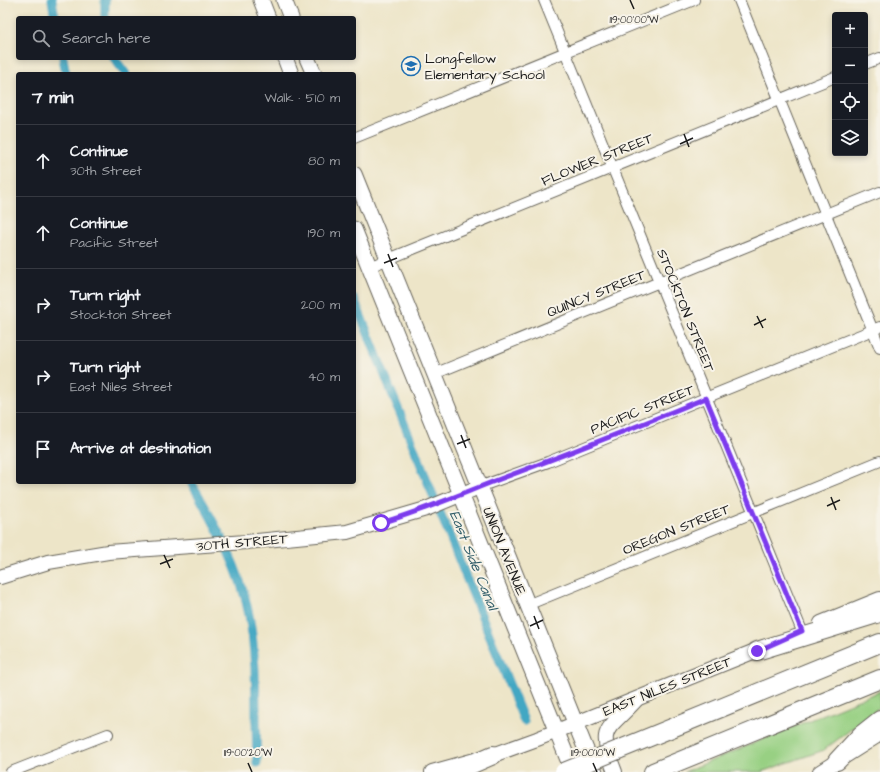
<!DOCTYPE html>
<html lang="en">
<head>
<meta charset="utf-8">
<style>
  body { margin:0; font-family:"Architects Daughter",sans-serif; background:#20242c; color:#f1f3f6 }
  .controls { position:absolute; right:12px; top:12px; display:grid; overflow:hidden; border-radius:4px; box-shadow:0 2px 6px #0003 }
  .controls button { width:36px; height:36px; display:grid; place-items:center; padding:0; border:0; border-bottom:1px solid #363941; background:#171b24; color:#f1f3f6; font:20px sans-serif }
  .stop { position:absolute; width:12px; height:12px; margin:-9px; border:3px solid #7c3aed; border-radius:50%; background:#fff }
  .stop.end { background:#7c3aed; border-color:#fff; box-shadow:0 1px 4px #0008 }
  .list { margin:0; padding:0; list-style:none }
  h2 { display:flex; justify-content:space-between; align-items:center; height:52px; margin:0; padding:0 16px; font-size:17px }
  h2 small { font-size:13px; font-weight:400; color:#9ea1a6 }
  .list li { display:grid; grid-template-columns:26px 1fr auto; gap:12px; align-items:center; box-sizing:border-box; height:72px; padding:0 16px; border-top:1px solid #363941 }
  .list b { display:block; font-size:15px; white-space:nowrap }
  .list p { margin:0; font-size:13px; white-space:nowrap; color:#9ea1a6 }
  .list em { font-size:13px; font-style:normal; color:#9ea1a6 }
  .icon { flex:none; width:22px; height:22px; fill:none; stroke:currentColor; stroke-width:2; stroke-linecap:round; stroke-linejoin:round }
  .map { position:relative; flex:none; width:880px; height:772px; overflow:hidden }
  .search { position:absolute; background:#171b24; box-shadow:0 2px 6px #0003; left:16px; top:16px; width:340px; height:44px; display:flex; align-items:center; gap:10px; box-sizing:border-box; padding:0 14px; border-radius:4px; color:#9ea1a6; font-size:15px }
  .panel { position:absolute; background:#171b24; box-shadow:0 2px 6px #0003; left:16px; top:72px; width:340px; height:412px; border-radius:4px }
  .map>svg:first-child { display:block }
  .green { fill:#98d083; stroke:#5a7650 }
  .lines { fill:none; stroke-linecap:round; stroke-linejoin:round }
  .canal { stroke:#43a7c3; stroke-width:9 }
  .street-casing { stroke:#656258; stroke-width:12 }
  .secondary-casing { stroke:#656258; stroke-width:16 }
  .primary-casing { stroke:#656258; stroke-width:17 }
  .highway-casing { stroke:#656258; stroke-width:20 }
  .street { stroke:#fff; stroke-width:10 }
  .secondary { stroke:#fff; stroke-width:14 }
  .primary { stroke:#fff; stroke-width:15 }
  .highway { stroke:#fff; stroke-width:18 }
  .highway-bridge-casing { stroke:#656258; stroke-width:20; stroke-linecap:butt }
  .highway-bridge { stroke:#fff; stroke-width:18 }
  .route { stroke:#7c3aed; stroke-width:5 }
  .ticks { fill:none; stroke:#1c1c1c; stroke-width:1.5 }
  .labels { text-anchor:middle; stroke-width:4; stroke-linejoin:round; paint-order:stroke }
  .poi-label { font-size:14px; fill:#1c1c1c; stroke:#f7f3e8; text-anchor:start }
  .street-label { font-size:14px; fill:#1c1c1c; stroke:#f7f3e8 }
  .water-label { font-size:15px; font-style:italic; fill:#2e5b67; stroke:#f7f3e8 }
  .ticks-label { font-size:10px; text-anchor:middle; fill:#1c1c1c; stroke:#f7f3e8; stroke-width:4; stroke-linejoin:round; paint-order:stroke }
</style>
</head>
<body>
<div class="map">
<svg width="880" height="772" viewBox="0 0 880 772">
  <rect width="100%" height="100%" fill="#f7f3e8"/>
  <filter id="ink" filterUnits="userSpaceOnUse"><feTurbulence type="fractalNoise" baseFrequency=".025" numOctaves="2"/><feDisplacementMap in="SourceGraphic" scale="8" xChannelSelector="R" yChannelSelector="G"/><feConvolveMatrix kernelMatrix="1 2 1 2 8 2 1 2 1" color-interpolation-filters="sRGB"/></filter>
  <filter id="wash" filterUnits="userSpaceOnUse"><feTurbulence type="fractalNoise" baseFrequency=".012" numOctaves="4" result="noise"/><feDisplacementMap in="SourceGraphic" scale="16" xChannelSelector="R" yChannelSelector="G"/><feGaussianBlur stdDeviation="0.9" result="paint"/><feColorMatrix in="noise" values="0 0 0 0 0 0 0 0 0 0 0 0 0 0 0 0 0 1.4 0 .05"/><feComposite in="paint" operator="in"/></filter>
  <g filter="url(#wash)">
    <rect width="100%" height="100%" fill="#ede5c8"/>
    <path class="green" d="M880 691V707L824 750 761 772H684Z"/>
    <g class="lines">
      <g class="canal">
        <path d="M52 0 55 18"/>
        <path d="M105 0V18"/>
        <path d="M63 58 66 74"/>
        <path d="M114 58 126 74"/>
        <path d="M354 299 524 721"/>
        <path d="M191 482C215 524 240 567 249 615 258 663 255 714 257 763"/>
      </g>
    </g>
  </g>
  <g filter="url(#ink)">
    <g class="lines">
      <g class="street-casing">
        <g id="street">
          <path d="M544 0 802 631"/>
          <path d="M739 0 880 348"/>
          <path d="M865 64 880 58"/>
          <path d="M354 138 694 0"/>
          <path d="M369 267 835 77"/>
          <path d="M434 374 880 192"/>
          <path d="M479 487 548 462 880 327"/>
          <path d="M527 605 880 461"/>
          <path d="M11 772 108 734"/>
        </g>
      </g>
      <g class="secondary-casing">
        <g id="secondary">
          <path d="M0 577 48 562 108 552 246 542 347 532 426 509 479 487"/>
          <path d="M821 623 880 599"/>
          <path d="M432 772 493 755 537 739 765 647"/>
          <path d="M615 772C597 726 606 733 636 700"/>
          <path d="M820 772 880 734"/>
        </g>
      </g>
      <g class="primary-casing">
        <g id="primary">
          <path d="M261 0 268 18"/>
          <path d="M284 0 291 18"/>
          <path d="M285 58 291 74"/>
          <path d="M307 58 314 74"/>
          <path d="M354 174 595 772"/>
          <path d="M354 229 573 772"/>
        </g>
      </g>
      <g class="highway-casing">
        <g id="highway">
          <path d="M757 651 880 613"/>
          <path d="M618 750 880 643"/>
          <path d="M837 761 861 735 880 720"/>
          <path d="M454 772 493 755"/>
          <path d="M653 772 880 679"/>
        </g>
      </g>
      <use href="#street" class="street"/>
      <use href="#secondary" class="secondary"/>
      <use href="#primary" class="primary"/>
      <use href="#highway" class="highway"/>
      <g class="highway-bridge-casing">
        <path id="highway-bridge" d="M564 772 618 750"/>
      </g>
      <use href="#highway-bridge" class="highway-bridge"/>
    </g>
  </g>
  <g class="lines" filter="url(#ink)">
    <path class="route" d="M381 523C422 511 461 494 500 479 570 453 638 426 706 398L802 631 757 651"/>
  </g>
  <path class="ticks" d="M630 0 634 9M684 134 689 147M680 144 693 138M388 254 393 267M384 263 397 258M757 316 763 328M754 325 766 319M461 435 466 448M457 444 470 439M831 497 836 510M827 506 840 500M164 555 170 568M160 564 173 559M534 616 539 629M530 626 543 620M248 763 252 772M593 763 597 772"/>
  <defs>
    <g id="school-ring" transform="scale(1)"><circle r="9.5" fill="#f7f3e8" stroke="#1f6fb2" stroke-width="1.5"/><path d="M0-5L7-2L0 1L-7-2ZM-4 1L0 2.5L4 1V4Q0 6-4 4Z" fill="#1f6fb2"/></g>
  </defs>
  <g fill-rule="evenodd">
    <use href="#school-ring" x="411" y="66"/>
  </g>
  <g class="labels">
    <g class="poi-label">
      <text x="425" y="63">Longfellow<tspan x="425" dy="16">Elementary School</tspan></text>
    </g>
    <g class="street-label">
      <text transform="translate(597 159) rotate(-22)" y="5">FLOWER STREET</text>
      <text transform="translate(596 293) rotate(-22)" y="5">QUINCY STREET</text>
      <text transform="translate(686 310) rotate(68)" y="5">STOCKTON STREET</text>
      <text transform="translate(642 409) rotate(-22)" y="5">PACIFIC STREET</text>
      <text transform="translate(676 529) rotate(-22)" y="5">OREGON STREET</text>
      <text transform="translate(242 542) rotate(-5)" y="5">30TH STREET</text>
      <text transform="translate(505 551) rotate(68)" y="5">UNION AVENUE</text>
      <text transform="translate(667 686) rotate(-22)" y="5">EAST NILES STREET</text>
    </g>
    <g class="water-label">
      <text transform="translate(474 560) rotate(68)" y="5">East Side Canal</text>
    </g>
  </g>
  <g class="ticks-label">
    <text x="634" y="23">119°00'00"W</text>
    <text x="248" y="756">119°00'20"W</text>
    <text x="593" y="756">119°00'10"W</text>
  </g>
</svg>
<div class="controls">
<button>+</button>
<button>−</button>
<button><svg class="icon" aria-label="locate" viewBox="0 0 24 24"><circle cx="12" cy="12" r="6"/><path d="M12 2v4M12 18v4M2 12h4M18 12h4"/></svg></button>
<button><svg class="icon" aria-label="layers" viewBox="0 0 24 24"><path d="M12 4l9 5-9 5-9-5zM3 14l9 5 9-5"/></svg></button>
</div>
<div class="stop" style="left:381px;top:523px"></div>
<div class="stop end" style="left:757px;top:651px"></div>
<div class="search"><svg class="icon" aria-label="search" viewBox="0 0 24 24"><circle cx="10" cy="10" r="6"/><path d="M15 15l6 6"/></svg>Search here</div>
<section class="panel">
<h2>7 min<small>Walk · 510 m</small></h2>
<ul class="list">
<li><svg class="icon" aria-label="ahead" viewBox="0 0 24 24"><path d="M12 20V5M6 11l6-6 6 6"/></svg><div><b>Continue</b><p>30th Street</p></div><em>80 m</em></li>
<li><svg class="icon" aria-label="ahead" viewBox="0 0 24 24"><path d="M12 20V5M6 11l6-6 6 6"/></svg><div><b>Continue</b><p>Pacific Street</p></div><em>190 m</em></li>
<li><svg class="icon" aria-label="right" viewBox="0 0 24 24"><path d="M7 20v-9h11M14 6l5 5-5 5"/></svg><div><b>Turn right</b><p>Stockton Street</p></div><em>200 m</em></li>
<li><svg class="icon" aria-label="right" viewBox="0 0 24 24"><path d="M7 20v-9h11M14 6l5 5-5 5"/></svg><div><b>Turn right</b><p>East Niles Street</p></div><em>40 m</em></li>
<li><svg class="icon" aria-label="arrive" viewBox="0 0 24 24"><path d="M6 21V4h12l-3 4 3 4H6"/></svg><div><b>Arrive at destination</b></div></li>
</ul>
</section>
</div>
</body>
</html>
